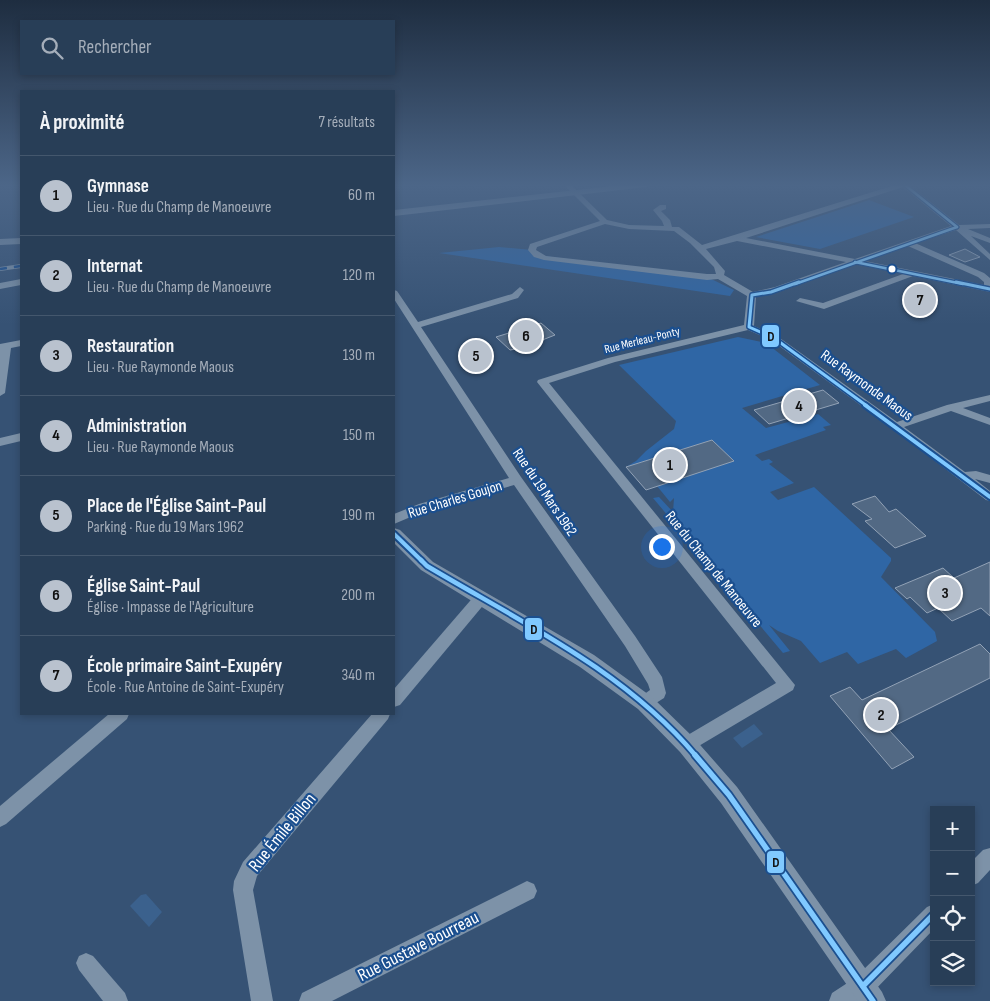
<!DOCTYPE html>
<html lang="fr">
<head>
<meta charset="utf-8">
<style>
  body { margin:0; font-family:"Sofia Sans Condensed",sans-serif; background:#30455d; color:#f1f3f6 }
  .controls { position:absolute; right:15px; bottom:15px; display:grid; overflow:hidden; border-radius:0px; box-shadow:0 2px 8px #0003 }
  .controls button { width:45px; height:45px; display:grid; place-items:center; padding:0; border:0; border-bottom:1px solid #44576d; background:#283e57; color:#f1f3f6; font:25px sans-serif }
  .you { position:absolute; left:661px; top:546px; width:18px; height:18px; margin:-12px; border:4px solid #fff; border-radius:50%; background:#1a73e8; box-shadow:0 0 0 8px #1a73e833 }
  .badge { display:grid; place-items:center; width:32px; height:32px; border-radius:50%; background:#b9c2ce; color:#111; font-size:16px; font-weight:700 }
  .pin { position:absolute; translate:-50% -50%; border:2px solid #fff; box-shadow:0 1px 5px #0006 }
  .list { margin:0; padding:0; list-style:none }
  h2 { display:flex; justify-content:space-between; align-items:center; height:65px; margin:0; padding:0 20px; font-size:21px }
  h2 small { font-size:16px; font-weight:400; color:#a5aeba }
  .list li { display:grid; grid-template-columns:32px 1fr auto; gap:15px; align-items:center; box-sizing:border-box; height:80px; padding:0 20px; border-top:1px solid #44576d }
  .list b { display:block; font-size:19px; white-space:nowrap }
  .list p { margin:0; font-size:16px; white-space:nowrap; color:#a5aeba }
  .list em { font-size:16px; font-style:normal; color:#a5aeba }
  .icon { flex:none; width:28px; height:28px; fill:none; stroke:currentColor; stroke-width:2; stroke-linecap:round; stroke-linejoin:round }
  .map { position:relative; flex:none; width:990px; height:1001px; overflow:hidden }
  .search { position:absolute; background:#283e57; box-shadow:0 2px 8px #0003; left:20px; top:20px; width:375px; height:55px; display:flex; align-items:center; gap:12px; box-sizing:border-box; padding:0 18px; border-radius:0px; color:#a5aeba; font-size:19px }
  .panel { position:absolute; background:#283e57; box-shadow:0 2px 8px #0003; left:20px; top:90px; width:375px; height:625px; border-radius:0px }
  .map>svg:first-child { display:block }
  .green { fill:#2f66a5 }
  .water { fill:#3b618d }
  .building { fill:#526984; stroke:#92a2b6 }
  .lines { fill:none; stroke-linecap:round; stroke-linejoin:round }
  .minor { fill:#7d92a8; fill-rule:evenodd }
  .tertiary { fill:#7d92a8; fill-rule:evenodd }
  .rail-casing { stroke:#7e92a7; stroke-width:4 }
  .rail { stroke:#1b4f8f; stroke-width:2.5; stroke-dasharray:7; stroke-linecap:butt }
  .bus-1-far4-casing { stroke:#1b4f8f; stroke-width:5 }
  .bus-1-far3-casing { stroke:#1b4f8f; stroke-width:6 }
  .bus-1-far2-casing { stroke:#1b4f8f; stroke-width:8 }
  .bus-1-far1-casing { stroke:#1b4f8f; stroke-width:8 }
  .bus-1-casing { stroke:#1b4f8f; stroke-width:9 }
  .bus-1-far4 { stroke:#80c9ff; stroke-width:2.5 }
  .bus-1-far3 { stroke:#80c9ff; stroke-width:3 }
  .bus-1-far2 { stroke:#80c9ff; stroke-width:4 }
  .bus-1-far1 { stroke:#80c9ff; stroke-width:4.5 }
  .bus-1 { stroke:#80c9ff; stroke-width:5.5 }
  .bus-dot { fill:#fff; stroke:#1b4f8f; stroke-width:2 }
  .labels { text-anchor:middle; stroke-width:4.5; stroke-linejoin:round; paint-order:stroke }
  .far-street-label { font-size:12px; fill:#fff; stroke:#1b4f8f }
  .street-label { font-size:15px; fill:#fff; stroke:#1b4f8f }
  .near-street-label { font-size:18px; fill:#fff; stroke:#1b4f8f }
  .line-badge { stroke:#1b4f8f; stroke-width:2 }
  .pale-badge-label { font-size:14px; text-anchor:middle; font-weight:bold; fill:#111 }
</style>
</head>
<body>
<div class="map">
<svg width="990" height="1001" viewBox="0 0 990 1001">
  <rect width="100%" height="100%" fill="#365274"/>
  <g class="green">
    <path d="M869 200 914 217 820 249 756 237Z"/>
    <path d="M499 247 532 250 537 255 707 277 734 290 730 296 439 253Z"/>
    <path d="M738 337 766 343 820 385 742 408 766 428 818 414 831 425 823 427 826 430 755 455 762 461 769 459 773 462 769 464 794 483 770 492 778 500 814 487 891 558V561L881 577 935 632 937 641 906 658 896 649 858 664 847 652 820 663 801 641 778 631 769 625 790 651 783 653 653 498 659 497 673 512 674 498 670 502 657 486 733 461 712 440 626 467 636 461 646 451 674 429 676 421 619 365Z"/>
  </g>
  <g class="water">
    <path d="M754 724 763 734 742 748 733 738Z"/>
    <path d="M146 894 162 912 149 927 130 906 141 895Z"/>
  </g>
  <g class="building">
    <path d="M965 249 980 257 965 262 949 255Z"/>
    <path d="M541 323 555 335 522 348 510 350 496 337Z"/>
    <path d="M823 390 839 403 769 424 754 410Z"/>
    <path d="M712 440 734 461 646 490 626 467Z"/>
    <path d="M875 496 889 512 896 509 926 536 895 548 865 521 872 519 852 504Z"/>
    <path d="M990 562V616L981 608 952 621 938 608 927 613 910 597 907 599 895 588 943 568 954 578Z"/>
    <path d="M980 644 990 654V678L888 729 914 757 892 769 830 696 850 687 862 700Z"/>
  </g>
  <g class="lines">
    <g class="minor">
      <path d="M564 185H571L607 220 629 225 664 226 662 221 653 210 660 205H666V209L661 211 670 220 672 227H679L702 245 895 185H909L959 225 990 224V228L968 229 990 238V243L971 236 990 254V260L956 230 915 243 984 273 990 278V292L913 276 824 309 796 301 800 298 823 303 903 274 856 264 781 291 756 297 754 326 777 336 897 422 947 405 990 395V401L963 408 990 418V425L951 411 904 427 965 472 976 471 990 475V483L975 479 990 491V501L986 500 892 428 771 340 748 330 615 362 549 383 795 685 793 690 687 753 681 751 679 745 681 739 776 683 537 382 538 380 608 358 744 325 747 296 718 279 707 280 544 260 534 257 528 250 530 244 600 221ZM903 187 951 226 855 259 746 238ZM605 224 629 229 674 231 690 243 714 267 716 274H707L546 256 536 250 537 247ZM737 241 846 262 775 287 753 292 724 275 725 271 706 249ZM908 246 978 277 984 282V285L865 261Z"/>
      <path d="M21 279V285L0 289V283Z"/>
      <path d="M520 287 524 290 518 298 421 327 521 477 635 636 662 677 666 693 664 698 645 710 639 708 637 703 639 698 650 690 648 684 625 646 514 485 427 510 394 524V514L419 504 509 478 394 299V290L397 291 418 322 512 294Z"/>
      <path d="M21 340V346L11 348 5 393 0 396V344Z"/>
      <path d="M21 433V441L0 446V438Z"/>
      <path d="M481 592 486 594 488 598 486 602 400 705 394 707V689L476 594Z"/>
      <path d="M109 714H129L127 719 6 824 0 827V806Z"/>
      <path d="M372 714H390L388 719 257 876 253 890 273 1001H251L233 890 234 881 243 862Z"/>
      <path d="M990 848V870L978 883 971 886V862L983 850Z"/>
      <path d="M527 881 534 884 537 891 534 898 332 1001H299L302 993Z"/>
      <path d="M934 904V929L871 994 859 1001H829L832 993 855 978 927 907Z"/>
      <path d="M86 953 93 956 125 993 128 1001H103L79 970 76 963 79 956Z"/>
    </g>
    <g class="tertiary">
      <path d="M622 185H650L646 187 394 216V210Z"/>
      <path d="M21 238V244L0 245V239Z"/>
      <path d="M394 528 400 530 433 562 594 655 652 697 694 738 737 787 882 992 886 1001H858L721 803 680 752 638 709 580 667 421 570 394 543Z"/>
    </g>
    <g class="rail-casing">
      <path id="rail" d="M0 269 21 266"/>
    </g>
    <use href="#rail" class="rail"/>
    <g class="bus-1-far4-casing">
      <g id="bus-1-far4">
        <path d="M905 185 957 227"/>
        <path d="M855 262 963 284"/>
        <path d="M795 284 957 227"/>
      </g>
    </g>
    <g class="bus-1-far3-casing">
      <g id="bus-1-far3">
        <path d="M799 282 771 292 752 295 749 327 774 338 867 406"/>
        <path d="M956 282 990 289"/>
      </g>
    </g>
    <g class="bus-1-far2-casing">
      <g id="bus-1-far2">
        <path d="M865 405 990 497"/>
        <path d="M394 534 422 561"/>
      </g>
    </g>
    <g class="bus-1-far1-casing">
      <path id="bus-1-far1" d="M421 560 427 566C521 622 625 671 696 756"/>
    </g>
    <g class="bus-1-casing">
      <g id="bus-1">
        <path d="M695 755 729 795 873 1001"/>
        <path d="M863 986 934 914"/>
      </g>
    </g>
    <use href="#bus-1-far4" class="bus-1-far4"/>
    <use href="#bus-1-far3" class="bus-1-far3"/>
    <use href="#bus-1-far2" class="bus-1-far2"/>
    <use href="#bus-1-far1" class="bus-1-far1"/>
    <use href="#bus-1" class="bus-1"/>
  </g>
  <linearGradient id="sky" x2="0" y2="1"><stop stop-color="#1e2d40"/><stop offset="0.57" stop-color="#4c6688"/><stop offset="1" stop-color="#4c6688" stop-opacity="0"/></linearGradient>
  <rect width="990" height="325" fill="url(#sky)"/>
  <circle class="bus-dot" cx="892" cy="269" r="4.5"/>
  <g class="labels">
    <g class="far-street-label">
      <text transform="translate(642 340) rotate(-14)" y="4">Rue Merleau-Ponty</text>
    </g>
    <g class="street-label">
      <text transform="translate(867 385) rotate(36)" y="5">Rue Raymonde Maous</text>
      <text transform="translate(545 492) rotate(56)" y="5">Rue du 19 Mars 1962</text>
      <text transform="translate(455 499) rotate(-17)" y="5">Rue Charles Goujon</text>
      <text transform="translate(714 569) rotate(51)" y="5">Rue du Champ de Manoeuvre</text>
    </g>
    <g class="near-street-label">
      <text transform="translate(282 832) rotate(-51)" y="6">Rue Émile Billon</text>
      <text transform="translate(418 946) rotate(-27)" y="6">Rue Gustave Bourreau</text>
    </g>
  </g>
  <g class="line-badge">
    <rect x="761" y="324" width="19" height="24" rx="5" fill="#80c9ff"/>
    <rect x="524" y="617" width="19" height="24" rx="5" fill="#80c9ff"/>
    <rect x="766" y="850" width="19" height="24" rx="5" fill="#80c9ff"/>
  </g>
  <g class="pale-badge-label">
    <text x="771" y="341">D</text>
    <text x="534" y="634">D</text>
    <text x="776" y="867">D</text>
  </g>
</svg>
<div class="controls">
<button>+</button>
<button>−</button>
<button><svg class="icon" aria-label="locate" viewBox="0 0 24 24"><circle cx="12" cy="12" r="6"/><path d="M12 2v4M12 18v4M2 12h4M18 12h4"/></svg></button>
<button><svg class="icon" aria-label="layers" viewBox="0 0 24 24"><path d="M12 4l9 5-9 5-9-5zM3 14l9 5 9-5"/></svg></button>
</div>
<div class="you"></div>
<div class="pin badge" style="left:670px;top:465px">1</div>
<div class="pin badge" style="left:881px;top:715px">2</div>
<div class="pin badge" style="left:945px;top:593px">3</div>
<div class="pin badge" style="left:799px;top:406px">4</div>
<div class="pin badge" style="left:476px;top:356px">5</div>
<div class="pin badge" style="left:526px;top:336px">6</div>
<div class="pin badge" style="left:920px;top:300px">7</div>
<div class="search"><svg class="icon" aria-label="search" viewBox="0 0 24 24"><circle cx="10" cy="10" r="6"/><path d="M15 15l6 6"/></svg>Rechercher</div>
<section class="panel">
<h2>À proximité<small>7 résultats</small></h2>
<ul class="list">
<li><span class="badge">1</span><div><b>Gymnase</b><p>Lieu · Rue du Champ de Manoeuvre</p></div><em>60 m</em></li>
<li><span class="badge">2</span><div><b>Internat</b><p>Lieu · Rue du Champ de Manoeuvre</p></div><em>120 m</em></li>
<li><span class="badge">3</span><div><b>Restauration</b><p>Lieu · Rue Raymonde Maous</p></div><em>130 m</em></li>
<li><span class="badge">4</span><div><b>Administration</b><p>Lieu · Rue Raymonde Maous</p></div><em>150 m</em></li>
<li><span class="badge">5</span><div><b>Place de l'Église Saint-Paul</b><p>Parking · Rue du 19 Mars 1962</p></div><em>190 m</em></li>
<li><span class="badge">6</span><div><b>Église Saint-Paul</b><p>Église · Impasse de l'Agriculture</p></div><em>200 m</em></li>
<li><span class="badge">7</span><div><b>École primaire Saint-Exupéry</b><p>École · Rue Antoine de Saint-Exupéry</p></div><em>340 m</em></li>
</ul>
</section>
</div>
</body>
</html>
